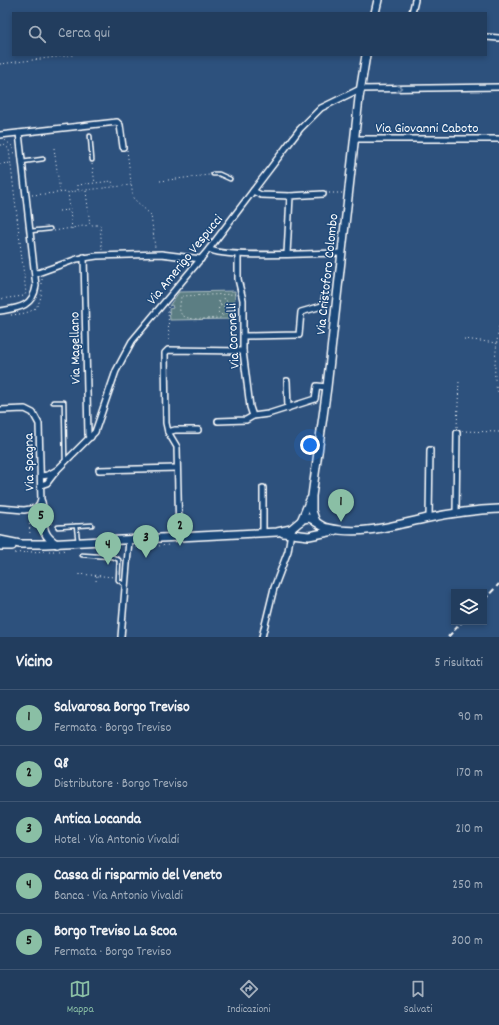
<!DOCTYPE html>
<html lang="it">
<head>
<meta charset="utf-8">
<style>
  body { margin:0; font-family:Dekko,sans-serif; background:#2a4464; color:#f1f3f6 }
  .controls { position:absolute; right:12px; bottom:12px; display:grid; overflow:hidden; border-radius:0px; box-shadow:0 2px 6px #0003 }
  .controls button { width:36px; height:36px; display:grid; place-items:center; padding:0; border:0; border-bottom:1px solid #3f5673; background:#223d5e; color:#f1f3f6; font:20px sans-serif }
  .you { position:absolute; left:310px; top:445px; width:14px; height:14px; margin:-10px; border:3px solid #fff; border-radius:50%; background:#1a73e8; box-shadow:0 0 0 6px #1a73e833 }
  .badge { display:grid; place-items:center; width:26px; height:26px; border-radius:50%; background:#8abfa5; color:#111; font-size:13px; font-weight:700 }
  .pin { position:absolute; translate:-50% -33px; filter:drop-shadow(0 1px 2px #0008) }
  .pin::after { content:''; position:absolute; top:21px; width:14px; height:12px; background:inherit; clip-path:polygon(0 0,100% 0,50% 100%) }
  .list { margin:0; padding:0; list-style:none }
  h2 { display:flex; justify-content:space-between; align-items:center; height:52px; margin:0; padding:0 16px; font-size:17px }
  h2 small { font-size:13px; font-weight:400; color:#a2aebc }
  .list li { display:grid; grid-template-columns:26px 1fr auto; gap:12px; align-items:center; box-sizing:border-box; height:56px; padding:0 16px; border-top:1px solid #3f5673 }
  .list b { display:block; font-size:15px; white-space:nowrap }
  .list p { margin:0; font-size:13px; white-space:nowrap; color:#a2aebc }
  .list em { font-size:13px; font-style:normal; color:#a2aebc }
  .icon { flex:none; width:22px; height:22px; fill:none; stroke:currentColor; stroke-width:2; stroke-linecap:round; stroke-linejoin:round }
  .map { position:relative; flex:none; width:499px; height:637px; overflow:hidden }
  .search { position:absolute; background:#223d5e; box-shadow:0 2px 6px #0003; left:12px; right:12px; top:12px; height:44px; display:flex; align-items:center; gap:10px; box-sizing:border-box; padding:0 14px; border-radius:0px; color:#a2aebc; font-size:15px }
  .sheet { height:332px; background:#223d5e }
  nav { display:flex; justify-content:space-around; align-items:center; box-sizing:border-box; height:56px; border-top:1px solid #3f5673; background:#223d5e; font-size:11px; color:#a2aebc }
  nav a { display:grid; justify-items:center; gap:2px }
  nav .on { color:#8abfa5 }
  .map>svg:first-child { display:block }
  .park { fill:#5b7e83; stroke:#adbec1 }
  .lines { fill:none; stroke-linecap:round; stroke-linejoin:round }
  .lane-casing { stroke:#fff; stroke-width:5.5 }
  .street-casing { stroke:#fff; stroke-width:8 }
  .secondary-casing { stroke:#fff; stroke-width:10 }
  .path { stroke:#fff; stroke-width:1; stroke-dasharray:1 3; stroke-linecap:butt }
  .lane { stroke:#1f4a7a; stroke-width:2.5 }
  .street { stroke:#1f4a7a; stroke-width:5 }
  .secondary { stroke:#1f4a7a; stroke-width:7 }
  .rail { stroke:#fff; stroke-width:2; stroke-dasharray:6 3; stroke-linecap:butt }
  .oneway { stroke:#7992af }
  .labels { text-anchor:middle; stroke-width:3; stroke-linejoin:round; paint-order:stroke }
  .street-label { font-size:14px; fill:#fff; stroke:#1f4a7a }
</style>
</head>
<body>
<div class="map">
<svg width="499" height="637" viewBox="0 0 499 637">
  <rect width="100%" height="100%" fill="#2d517d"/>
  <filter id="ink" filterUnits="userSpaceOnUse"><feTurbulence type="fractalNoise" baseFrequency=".025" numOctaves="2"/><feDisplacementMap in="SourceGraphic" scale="8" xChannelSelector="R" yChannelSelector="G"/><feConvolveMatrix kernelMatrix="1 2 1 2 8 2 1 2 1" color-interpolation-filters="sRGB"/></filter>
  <g filter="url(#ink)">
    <path class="park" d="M235 291 234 319 170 320 169 309 173 308 172 305 169 306 179 292Z"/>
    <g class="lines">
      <g class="lane-casing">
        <g id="lane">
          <path d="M90 136 92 160"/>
          <path d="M22 162 43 159"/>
          <path d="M213 174H219L230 179"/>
          <path d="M30 231 50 229"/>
          <path d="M53 402H64L65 462"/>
          <path d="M76 526 78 542"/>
          <path d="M58 527 92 525"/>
          <path d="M82 555 113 557 119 560 118 580 125 585"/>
        </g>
      </g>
      <g class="street-casing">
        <g id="street">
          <path d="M412 13 415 0"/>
          <path d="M486 37 499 38"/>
          <path d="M0 135 117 122 120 125 123 147"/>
          <path d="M354 139H499"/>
          <path d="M253 191 261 195 290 196"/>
          <path d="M209 249C223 259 319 253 342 253"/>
          <path d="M287 254 290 196 323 194"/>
          <path d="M238 255V279L243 300V351L250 407 253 416"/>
          <path d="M84 257 88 435 91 437"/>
          <path d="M35 274 77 259 97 256 161 254 201 259"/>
          <path d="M0 311C18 308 33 307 36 286L19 133"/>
          <path d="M244 336 299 335 301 312 322 306 326 293"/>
          <path d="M287 381 288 408"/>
          <path d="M0 410 25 409 33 413 39 424 41 502 37 508 24 510 0 508"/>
          <path d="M218 421 246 420 253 416 268 414 315 399 317 386 327 387"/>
          <path d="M168 432 175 430H198"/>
          <path d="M57 470 95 432 116 371 132 341 209 249 300 129 321 108 360 89 499 87"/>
          <path d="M99 470 177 468"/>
          <path d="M41 476 48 475 57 470 47 483 41 485"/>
          <path d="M456 513 457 433"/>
          <path d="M429 518 430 450"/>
          <path d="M263 533V488"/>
          <path d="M179 538 177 447 168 432 166 423 165 353 168 350 243 351"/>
          <path d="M121 637 129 540"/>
          <path d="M262 637 274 588 288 551 291 532"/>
        </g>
      </g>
      <g class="secondary-casing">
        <g id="secondary">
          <path d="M375 13 378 0"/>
          <path d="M41 502C45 520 38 534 57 544"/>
          <path d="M301 521 310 500"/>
          <path d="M316 522 312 511V496L327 387 359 98 366 55"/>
          <path d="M283 533 309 536 334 531"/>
          <path d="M0 540 20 544H45L277 532 291 529 303 519 309 518C316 520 320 527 328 528 361 536 397 525 428 518 452 513 475 510 499 509"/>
          <path d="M0 546H12"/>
        </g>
      </g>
      <g class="path">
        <path d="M0 64 73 55"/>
        <path d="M5 140 13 147 14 156"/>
        <path d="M0 145H4L9 149 26 293 24 296 0 299"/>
        <path d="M54 148 60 192"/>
        <path d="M127 150 133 198 151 215 155 248"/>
        <path d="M0 164 11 163"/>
        <path d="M92 164 95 183"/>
        <path d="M160 181 209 175"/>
        <path d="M78 190V185L112 181 113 186"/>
        <path d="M86 191 90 225H100L102 250"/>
        <path d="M329 193H342"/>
        <path d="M32 195 68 192"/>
        <path d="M59 211 69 210"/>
        <path d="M72 229 68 192 131 185"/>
        <path d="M54 231 89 225"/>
        <path d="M42 284V277"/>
        <path d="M168 307 169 343"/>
        <path d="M11 315C31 313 40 311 42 289"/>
        <path d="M222 315 218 312 219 307 227 302 226 299 222 298 219 299V304L226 308 227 312 220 318C211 318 182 323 180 311 179 307 181 300 181 296L235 294"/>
        <path d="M499 323C498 339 490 381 499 394"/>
        <path d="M464 339 497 343"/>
        <path d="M457 427 459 381"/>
        <path d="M462 431 499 432"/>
        <path d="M29 516 35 515"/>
        <path d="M29 516 30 535"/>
        <path d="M49 516 51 518V526"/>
        <path d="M135 548 169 545"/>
        <path d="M49 551H56"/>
        <path d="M59 551 66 550"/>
        <path d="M15 553 46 551"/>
        <path d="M79 574 114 577"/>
        <path d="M96 581 97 576"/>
      </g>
      <use href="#lane" class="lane"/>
      <use href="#street" class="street"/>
      <use href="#secondary" class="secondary"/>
      <g class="rail">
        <path d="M484 600 499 584"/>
        <path d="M448 637 462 622"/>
      </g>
    </g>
    <defs><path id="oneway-chevron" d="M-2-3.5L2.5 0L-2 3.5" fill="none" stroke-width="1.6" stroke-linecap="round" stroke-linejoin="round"/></defs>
    <use class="oneway" href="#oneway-chevron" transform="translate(399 88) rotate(-1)"/>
  </g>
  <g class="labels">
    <g class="street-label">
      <text x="427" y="132">Via Giovanni Caboto</text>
      <text transform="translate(184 259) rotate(-51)" y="5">Via Amerigo Vespucci</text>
      <text transform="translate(326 274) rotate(-84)" y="5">Via Cristoforo Colombo</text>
      <text transform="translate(232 336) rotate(-93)" y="5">Via Coronelli</text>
      <text transform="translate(74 348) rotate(-91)" y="5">Via Magellano</text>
      <text transform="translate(28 462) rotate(-91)" y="5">Via Spagna</text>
    </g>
  </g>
</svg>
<div class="controls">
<button><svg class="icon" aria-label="layers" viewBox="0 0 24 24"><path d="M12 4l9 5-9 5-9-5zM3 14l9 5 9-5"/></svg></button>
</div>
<div class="you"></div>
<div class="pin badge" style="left:341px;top:522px">1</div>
<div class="pin badge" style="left:180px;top:546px">2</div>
<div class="pin badge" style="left:146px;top:558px">3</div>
<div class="pin badge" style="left:108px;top:565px">4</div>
<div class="pin badge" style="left:41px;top:536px">5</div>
<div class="search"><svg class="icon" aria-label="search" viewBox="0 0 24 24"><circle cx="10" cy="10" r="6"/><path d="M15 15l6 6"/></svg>Cerca qui</div>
</div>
<section class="sheet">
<h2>Vicino<small>5 risultati</small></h2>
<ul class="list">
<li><span class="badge">1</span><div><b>Salvarosa Borgo Treviso</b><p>Fermata · Borgo Treviso</p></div><em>90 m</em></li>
<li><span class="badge">2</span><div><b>Q8</b><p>Distributore · Borgo Treviso</p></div><em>170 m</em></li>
<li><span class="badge">3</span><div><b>Antica Locanda</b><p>Hotel · Via Antonio Vivaldi</p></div><em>210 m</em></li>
<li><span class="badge">4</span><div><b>Cassa di risparmio del Veneto</b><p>Banca · Via Antonio Vivaldi</p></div><em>250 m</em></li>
<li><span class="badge">5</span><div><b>Borgo Treviso La Scoa</b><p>Fermata · Borgo Treviso</p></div><em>300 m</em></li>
</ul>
</section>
<nav>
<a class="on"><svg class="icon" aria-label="map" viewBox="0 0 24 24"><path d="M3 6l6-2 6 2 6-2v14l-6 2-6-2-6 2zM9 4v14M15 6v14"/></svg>Mappa</a>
<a><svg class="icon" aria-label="directions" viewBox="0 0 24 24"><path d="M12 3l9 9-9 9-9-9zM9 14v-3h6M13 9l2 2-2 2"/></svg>Indicazioni</a>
<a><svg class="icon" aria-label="saved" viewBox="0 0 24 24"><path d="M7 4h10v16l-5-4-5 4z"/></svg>Salvati</a>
</nav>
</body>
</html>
